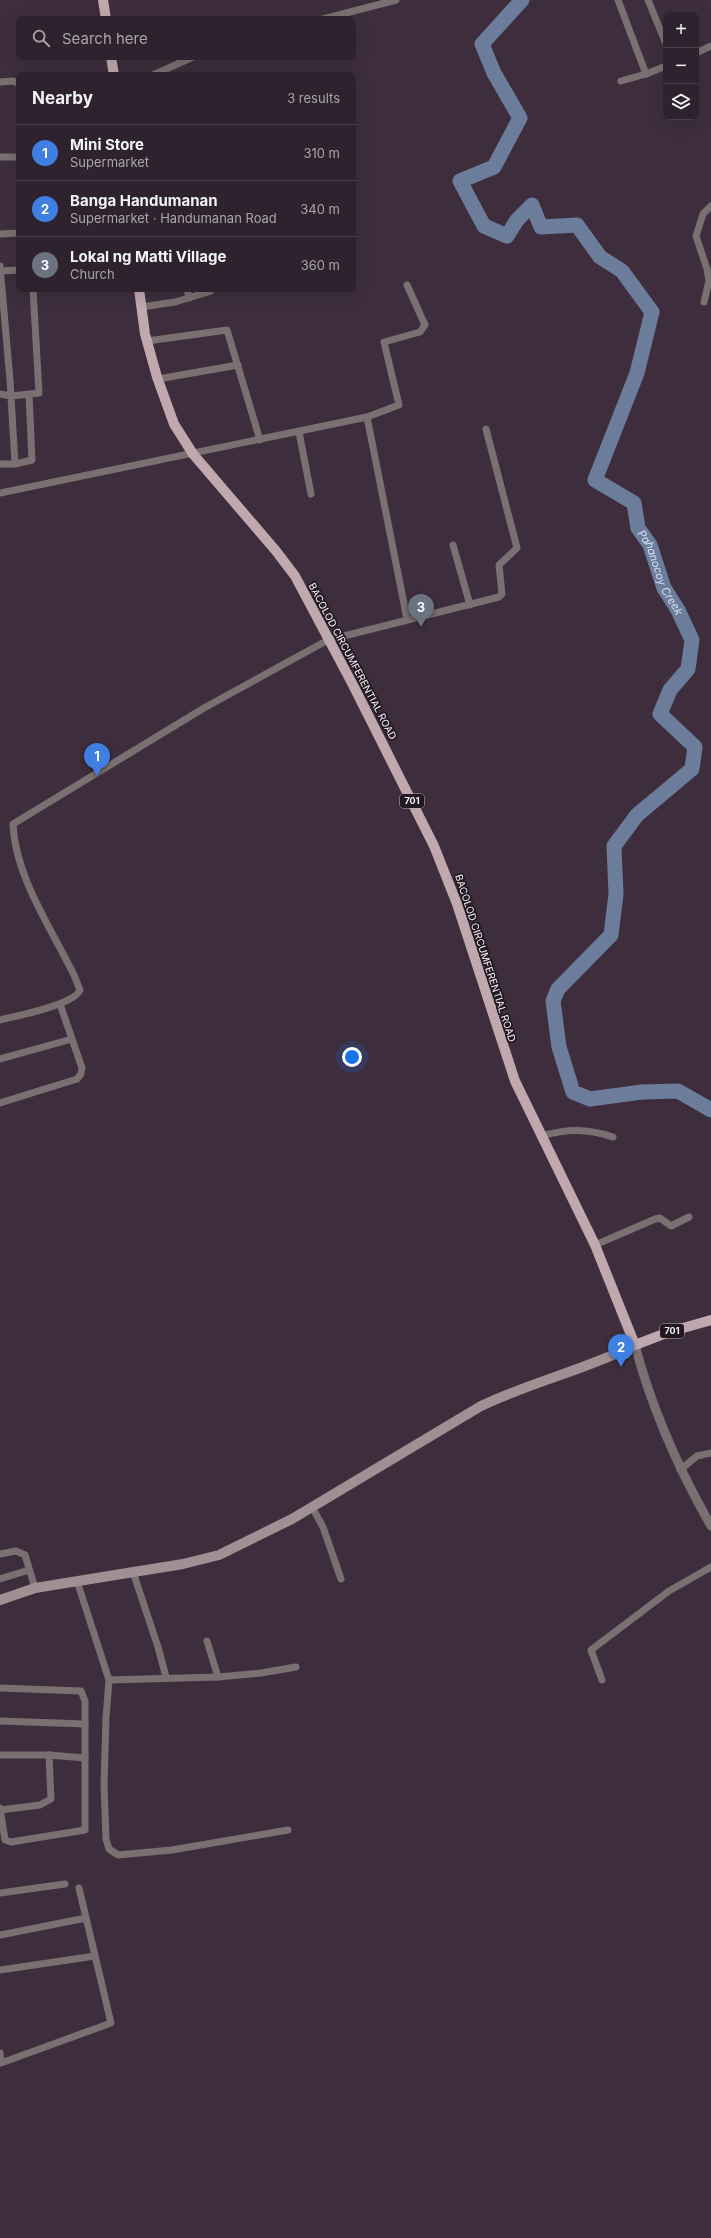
<!DOCTYPE html>
<html lang="en">
<head>
<meta charset="utf-8">
<style>
  body { margin:0; font-family:Inter,sans-serif; background:#3a2f3a; color:#f1f3f6 }
  .controls { position:absolute; right:12px; top:12px; display:grid; overflow:hidden; border-radius:8px; box-shadow:0 4px 16px #0002 }
  .controls button { width:36px; height:36px; display:grid; place-items:center; padding:0; border:0; border-bottom:1px solid #493f4a; background:#2e222e; color:#f1f3f6; font:20px sans-serif }
  .you { position:absolute; left:352px; top:1057px; width:14px; height:14px; margin:-10px; border:3px solid #fff; border-radius:50%; background:#1a73e8; box-shadow:0 0 0 6px #1a73e833 }
  .badge { display:grid; place-items:center; width:26px; height:26px; border-radius:50%; background:#43d4a0; color:#fff; font-size:13px; font-weight:700 }
  .pin { position:absolute; translate:-50% -33px; filter:drop-shadow(0 1px 2px #0008) }
  .pin::after { content:''; position:absolute; top:21px; width:14px; height:12px; background:inherit; clip-path:polygon(0 0,100% 0,50% 100%) }
  .list { margin:0; padding:0; list-style:none }
  h2 { display:flex; justify-content:space-between; align-items:center; height:52px; margin:0; padding:0 16px; font-size:17px }
  h2 small { font-size:13px; font-weight:400; color:#a7a4aa }
  .list li { display:grid; grid-template-columns:26px 1fr auto; gap:12px; align-items:center; box-sizing:border-box; height:56px; padding:0 16px; border-top:1px solid #493f4a }
  .list b { display:block; font-size:15px; white-space:nowrap }
  .list p { margin:0; font-size:13px; white-space:nowrap; color:#a7a4aa }
  .list em { font-size:13px; font-style:normal; color:#a7a4aa }
  .icon { flex:none; width:22px; height:22px; fill:none; stroke:currentColor; stroke-width:2; stroke-linecap:round; stroke-linejoin:round }
  .map { position:relative; flex:none; width:711px; height:2238px; overflow:hidden }
  .search { position:absolute; background:#2e222e; box-shadow:0 4px 16px #0002; left:16px; top:16px; width:340px; height:44px; display:flex; align-items:center; gap:10px; box-sizing:border-box; padding:0 14px; border-radius:8px; color:#a7a4aa; font-size:15px }
  .panel { position:absolute; background:#2e222e; box-shadow:0 4px 16px #0002; left:16px; top:72px; width:340px; height:220px; border-radius:8px }
  .map>svg:first-child { display:block }
  .lines { fill:none; stroke-linecap:round; stroke-linejoin:round }
  .river { stroke:#6c7d9b; stroke-width:15 }
  .minor { stroke:#7a6f71; stroke-width:7 }
  .tertiary { stroke:#7a6f71; stroke-width:9 }
  .secondary { stroke:#a18f94; stroke-width:10 }
  .primary { stroke:#bfa8ae; stroke-width:10 }
  .labels { text-anchor:middle; stroke-width:3.5; stroke-linejoin:round; paint-order:stroke }
  .shield { fill:#201920; stroke:#b9b0b8; stroke-width:1 }
  .shield-label { font-size:9px; font-weight:bold; fill:#faf0f9 }
  .street-label { font-size:10px; fill:#faf0f9; stroke:#201920 }
  .water-label { font-size:11px; font-style:italic; fill:#d4e0f5; stroke:#201920 }
</style>
</head>
<body>
<div class="map">
<svg width="711" height="2238" viewBox="0 0 711 2238">
  <rect width="100%" height="100%" fill="#3e2e3d"/>
  <g class="lines">
    <path class="river" id="s1" d="M522 0 482 44 494 73 520 118 494 167 460 181 484 226 507 236 517 220 532 205 541 227 577 225 600 257 622 271 652 312 637 373 595 480 634 503 638 528 650 545 664 588 678 610 692 640 688 669 670 690 660 714 695 747 692 769 637 815 614 846 616 894 611 935 558 989 553 1001 559 1047 573 1092 590 1099 642 1092 678 1091 711 1110"/>
    <g class="minor">
      <path d="M618 0 646 74"/>
      <path d="M648 0 666 44"/>
      <path d="M323 19 396 0"/>
      <path d="M696 53 711 46"/>
      <path d="M153 75 193 57"/>
      <path d="M621 81 646 74 666 66"/>
      <path d="M0 82 13 81 18 83 19 86"/>
      <path d="M0 157H19"/>
      <path d="M0 234 19 233"/>
      <path d="M0 266 10 380 15 464"/>
      <path d="M0 271 19 270"/>
      <path d="M187 289 189 298"/>
      <path d="M704 302 709 281 707 269 696 236 703 214 711 206"/>
      <path d="M141 307 175 302 211 291 212 289"/>
      <path d="M147 341 227 330 260 440"/>
      <path d="M158 379 238 365"/>
      <path d="M0 394 11 396 39 393 33 289"/>
      <path d="M367 417 407 619"/>
      <path d="M299 432 311 494"/>
      <path d="M0 464H15L32 460 29 395"/>
      <path d="M0 493 367 417 399 405 384 342 420 332 425 325 407 285"/>
      <path d="M453 545 470 605"/>
      <path d="M0 1020C16 1016 74 1005 80 990L74 975C51 928 15 876 13 824L204 708 328 640 499 597 502 594 499 565 517 548 486 429"/>
      <path d="M0 1059 72 1039"/>
      <path d="M0 1103 77 1079 81 1074 82 1068 60 1004"/>
      <path d="M540 1136C568 1129 585 1128 613 1137"/>
      <path d="M595 1245 655 1219 660 1218 671 1226 689 1217"/>
      <path d="M680 1470 697 1456 711 1453"/>
      <path d="M312 1507 323 1527 341 1579"/>
      <path d="M0 1554 16 1551 25 1555 35 1588"/>
      <path d="M133 1572 158 1647 166 1677"/>
      <path d="M0 1579 29 1570"/>
      <path d="M77 1581 109 1680 106 1718 104 1785 106 1839 109 1849 118 1855 172 1850 288 1830"/>
      <path d="M207 1641 218 1677"/>
      <path d="M109 1680 218 1677 261 1673 296 1667"/>
      <path d="M602 1680 591 1650 669 1591 711 1567"/>
      <path d="M0 1688 81 1691 85 1701V1758"/>
      <path d="M0 1721 85 1724"/>
      <path d="M0 1755H49L85 1758V1830L11 1842 5 1840 0 1808"/>
      <path d="M0 1810 40 1805 51 1799 49 1755"/>
      <path d="M0 1893 65 1884"/>
      <path d="M0 1935 86 1918"/>
      <path d="M0 1970 95 1956"/>
      <path d="M0 2053 1 2063 111 2023 79 1888"/>
    </g>
    <path class="tertiary" d="M635 1345C652 1410 678 1468 711 1526"/>
    <path class="secondary" d="M0 1600 35 1588 183 1564 219 1555 292 1519 481 1406C531 1382 585 1370 635 1345"/>
    <g class="primary">
      <path d="M103 0 106 19"/>
      <path d="M111 57 114 75"/>
      <path d="M139 289 145 334 157 377 174 424 193 454 276 551 295 576 353 685 434 846 457 904 515 1081 595 1245 635 1345 669 1332 711 1320"/>
    </g>
  </g>
  <g class="labels">
    <g class="shield">
      <rect x="400" y="794" width="24" height="14" rx="3"/>
      <rect x="660" y="1324" width="24" height="14" rx="3"/>
    </g>
    <g class="shield-label">
      <text x="412" y="804">701</text>
      <text x="672" y="1334">701</text>
    </g>
    <g class="street-label">
      <text transform="translate(353 661) rotate(62)" y="4">BACOLOD CIRCUMFERENTIAL ROAD</text>
      <text transform="translate(486 958) rotate(72)" y="4">BACOLOD CIRCUMFERENTIAL ROAD</text>
    </g>
    <g class="water-label">
      <text dy="4" stroke="none"><textPath href="#s1" startOffset="826">Pahanocoy Creek</textPath></text>
    </g>
  </g>
</svg>
<div class="controls">
<button>+</button>
<button>−</button>
<button><svg class="icon" aria-label="layers" viewBox="0 0 24 24"><path d="M12 4l9 5-9 5-9-5zM3 14l9 5 9-5"/></svg></button>
</div>
<div class="you"></div>
<div class="pin badge" style="left:97px;top:776px;background:#3f7fe0">1</div>
<div class="pin badge" style="left:621px;top:1367px;background:#3f7fe0">2</div>
<div class="pin badge" style="left:421px;top:627px;background:#6b7280">3</div>
<div class="search"><svg class="icon" aria-label="search" viewBox="0 0 24 24"><circle cx="10" cy="10" r="6"/><path d="M15 15l6 6"/></svg>Search here</div>
<section class="panel">
<h2>Nearby<small>3 results</small></h2>
<ul class="list">
<li><span class="badge" style="background:#3f7fe0">1</span><div><b>Mini Store</b><p>Supermarket</p></div><em>310 m</em></li>
<li><span class="badge" style="background:#3f7fe0">2</span><div><b>Banga Handumanan</b><p>Supermarket · Handumanan Road</p></div><em>340 m</em></li>
<li><span class="badge" style="background:#6b7280">3</span><div><b>Lokal ng Matti Village</b><p>Church</p></div><em>360 m</em></li>
</ul>
</section>
</div>
</body>
</html>
